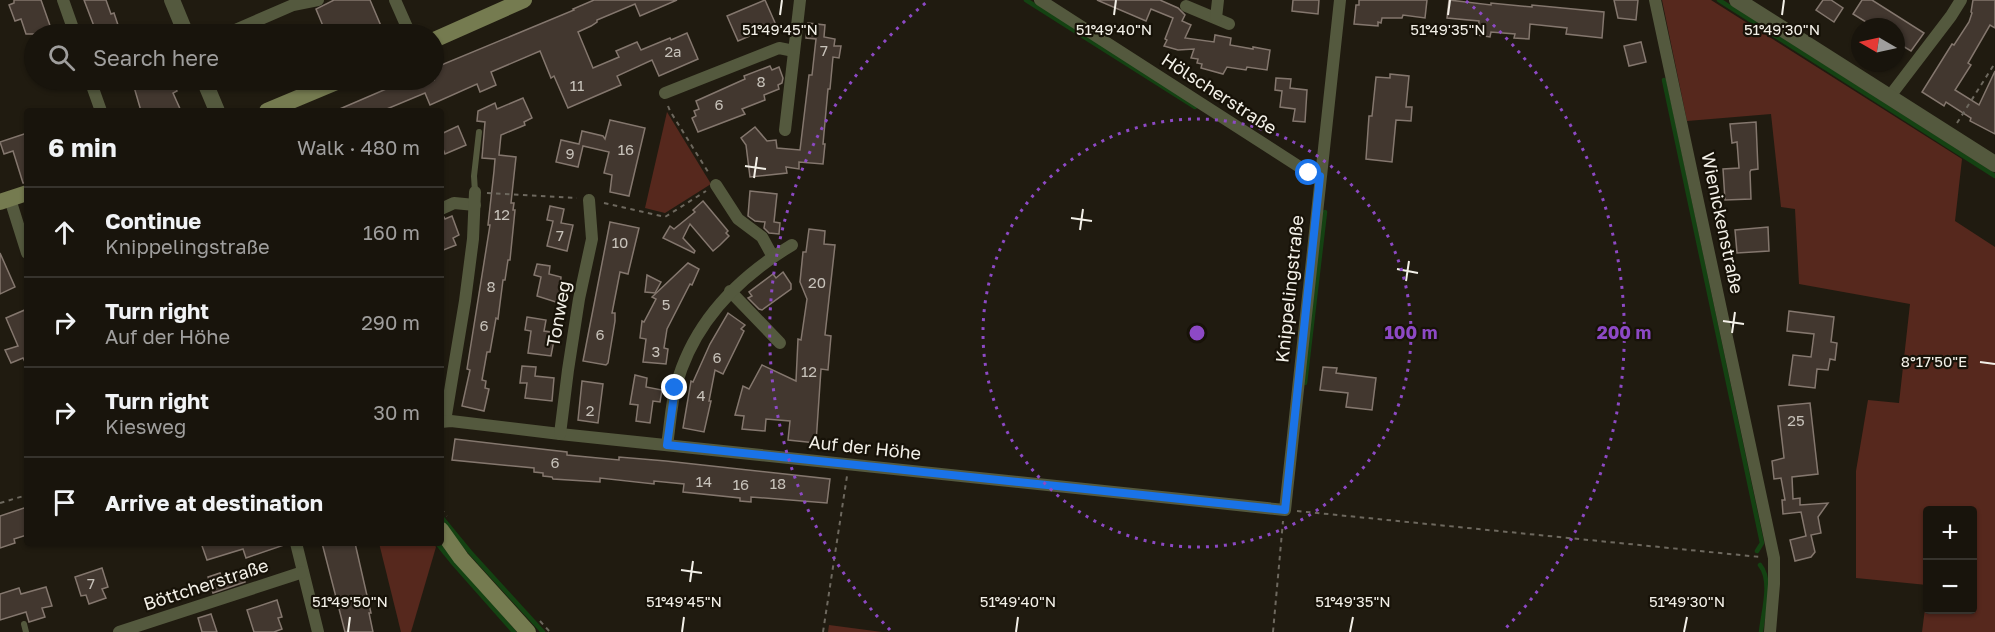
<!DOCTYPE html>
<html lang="en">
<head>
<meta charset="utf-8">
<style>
  body { margin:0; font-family:"Golos Text",sans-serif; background:#25211a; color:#f1f3f6 }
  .controls { position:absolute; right:18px; bottom:18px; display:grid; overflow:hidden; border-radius:6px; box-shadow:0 2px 4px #0004 }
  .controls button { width:54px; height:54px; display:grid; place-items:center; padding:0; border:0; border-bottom:2px solid #36332d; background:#18140c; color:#f1f3f6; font:30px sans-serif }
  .compass { position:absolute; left:1851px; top:18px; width:54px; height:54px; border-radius:50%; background:#18140c; box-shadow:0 2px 4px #0004; rotate:279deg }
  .stop { position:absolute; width:18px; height:18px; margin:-14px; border:4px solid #1a73e8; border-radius:50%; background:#fff }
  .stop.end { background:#1a73e8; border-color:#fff; box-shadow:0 2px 6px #0008 }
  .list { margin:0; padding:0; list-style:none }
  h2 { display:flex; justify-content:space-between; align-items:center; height:78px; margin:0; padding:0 24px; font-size:26px }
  h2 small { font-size:20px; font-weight:400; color:#9f9e9d }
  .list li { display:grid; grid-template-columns:39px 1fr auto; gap:18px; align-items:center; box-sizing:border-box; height:90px; padding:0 24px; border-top:2px solid #36332d }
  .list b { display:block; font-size:22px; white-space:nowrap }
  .list p { margin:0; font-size:20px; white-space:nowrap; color:#9f9e9d }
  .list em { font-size:20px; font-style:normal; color:#9f9e9d }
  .icon { flex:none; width:33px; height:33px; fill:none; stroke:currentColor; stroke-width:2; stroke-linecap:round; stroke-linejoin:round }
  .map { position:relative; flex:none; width:1995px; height:632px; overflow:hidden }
  .search { position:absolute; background:#18140c; box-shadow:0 2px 4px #0004; left:24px; top:24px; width:420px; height:66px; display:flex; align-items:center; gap:15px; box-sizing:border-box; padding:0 21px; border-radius:33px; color:#9f9e9d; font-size:22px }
  .panel { position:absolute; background:#18140c; box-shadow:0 2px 4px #0004; left:24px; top:108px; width:420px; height:438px; border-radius:6px }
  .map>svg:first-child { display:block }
  .green { fill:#56281d }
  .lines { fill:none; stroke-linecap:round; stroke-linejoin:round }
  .stream { stroke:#144212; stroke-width:4.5 }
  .building { fill:#42372f; stroke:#84776e; stroke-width:1.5 }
  .path { stroke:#6d685e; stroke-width:2; stroke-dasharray:4.5 4.5; stroke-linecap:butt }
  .service { stroke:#54593e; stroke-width:6 }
  .minor { stroke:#54593e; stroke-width:12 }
  .tertiary { stroke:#54593e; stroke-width:16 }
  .secondary { stroke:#757b50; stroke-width:16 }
  .route { stroke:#1a73e8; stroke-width:8 }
  .ticks { fill:none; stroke:#f3f0e8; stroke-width:2 }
  .ring { fill:none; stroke:#8d49c5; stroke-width:3; stroke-dasharray:3 6 }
  .labels { text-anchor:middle; stroke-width:4.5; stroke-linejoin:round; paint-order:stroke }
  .number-label { font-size:15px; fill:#c7c2ba }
  .street-label { font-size:18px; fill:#f3f0e8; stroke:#171208 }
  .ticks-label { font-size:15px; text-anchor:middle; fill:#f3f0e8; stroke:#171208; stroke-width:4.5; stroke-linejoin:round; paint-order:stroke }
  .centre { fill:#8d49c5; stroke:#171208; stroke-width:3 }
  .ring-label { font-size:18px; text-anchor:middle; font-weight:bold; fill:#8d49c5; stroke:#171208; stroke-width:4.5; stroke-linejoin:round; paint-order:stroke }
</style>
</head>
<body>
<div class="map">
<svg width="1995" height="632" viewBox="0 0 1995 632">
  <rect width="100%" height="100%" fill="#201b10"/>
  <g class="green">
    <path d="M1662 0H1711L1962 159 1955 221 1995 247V632H1922L1927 593 1928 610H1972V510H1928L1927 585 1856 578V471L1868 400 1899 403 1910 304 1799 284 1795 209 1781 207 1771 114 1687 121Z"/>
    <path d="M667 112 711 184 665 213 645 208Z"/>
    <path d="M379 543H433L436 547 411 632H401Z"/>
    <path d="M829 625 882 632H828Z"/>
  </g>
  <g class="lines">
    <g class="stream">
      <path d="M1026 0 1195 107"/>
      <path d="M1719 0 1995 176"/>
      <path d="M1664 80 1762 543 1757 551"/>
      <path d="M1305 383 1325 212"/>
      <path d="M442 518 470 552 543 632"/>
      <path d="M437 543 454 564 514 632"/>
      <path d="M1760 565C1773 581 1763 612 1761 632"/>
    </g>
  </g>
  <g class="building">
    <path d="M14 0H41L53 34H26L21 19 15 21 9 5 14 3Z"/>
    <path d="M84 0H106L111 14 114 13 121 34H97Z"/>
    <path d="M334 0H370L381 26 379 27 381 31 373 34H304L323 26 316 9Z"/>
    <path d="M594 0H677L640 16 635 4 597 20V22L591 26 578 32 593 68 619 57 616 51 637 42 641 50 670 38 671 40 687 33 698 59 659 76 652 60 617 76 621 85 568 108 554 76 551 78 540 51 491 72 496 85 480 92 477 84 430 105 425 93 382 111H335L407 80H434V68L574 10 573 9Z"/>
    <path d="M765 0 776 25 738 41 727 16Z"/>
    <path d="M1097 0H1160L1178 8 1185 15 1182 21 1191 25 1185 38 1214 42 1215 35 1231 38 1230 45 1253 49V47L1270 50 1267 70 1247 67 1246 70 1227 67 1223 74 1201 68 1202 64 1197 63 1198 59 1191 58 1194 49 1178 50 1164 46 1167 40 1165 39 1173 18 1151 9 1146 21Z"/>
    <path d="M1293 0H1319L1318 14 1292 11Z"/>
    <path d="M1359 0H1427L1425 18 1403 15 1402 18H1382L1381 23 1378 22V26L1354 24 1356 5H1359Z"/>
    <path d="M1449 0 1491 5V3L1532 7V5L1604 12 1602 38 1566 34 1567 28 1530 24 1529 39 1514 38 1515 34 1491 32 1490 37 1478 35 1479 21 1447 18Z"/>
    <path d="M1614 0H1638L1636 20 1618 18Z"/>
    <path d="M1823 0H1831L1843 8 1834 22 1816 10Z"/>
    <path d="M1862 0H1872L1924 33 1911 51 1896 42V27H1874L1853 14Z"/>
    <path d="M1973 0H1995V28L1990 25 1968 63 1971 65 1955 90 1979 105 1995 71V134L1970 121 1971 118 1946 102 1944 106 1922 92 1952 44 1954 45 1969 22 1972 13 1971 12Z"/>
    <path d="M808 23 825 25 824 37 835 39 834 46H841L839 58 833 57 830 89H828L823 144H825L823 164 799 162V169L786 167 787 173 750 177 746 145 741 138 755 127 767 141 776 140 777 148 800 150 809 75H812L816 39 806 38Z"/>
    <path d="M1641 42 1646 62 1629 66 1624 46Z"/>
    <path d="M770 66 772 70 779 67 783 78 782 83 778 85 779 89 764 95 765 100 742 109 745 114 698 132 692 118 696 116 694 111 699 109 696 101 745 79 744 76Z"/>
    <path d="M1390 74 1409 76 1406 107H1412L1411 121 1396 120 1392 162 1366 159 1369 116H1372L1376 77 1390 78Z"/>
    <path d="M1276 78 1291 79 1290 88 1307 90 1305 122 1293 121 1295 109 1280 107 1282 91 1275 90Z"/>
    <path d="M132 80H171L177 91 173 93 181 111H141Z"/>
    <path d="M523 98 532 118 524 122 525 125 501 135 499 155 516 157 511 203H514L513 210H515L510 260H508L505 280H503L498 319 496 318 490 352H487L482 380 486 381 485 388 489 389 484 411 462 406 470 370 467 369 490 225H488L494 171 495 159 482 158 485 122 477 121 478 111 495 103 497 109Z"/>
    <path d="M610 120 645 128 629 196 610 192 612 175 604 173 609 152 583 146 578 167 556 162 561 140 579 144 582 131 603 136 605 139Z"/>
    <path d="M1756 122 1758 169 1751 170 1750 172 1751 199 1725 200 1723 169 1739 168 1737 142 1732 143 1730 124Z"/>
    <path d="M458 126 466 145 445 154 441 144V134Z"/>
    <path d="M27 133V183H23L13 151 4 154 0 142Z"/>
    <path d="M750 191 777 194 774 222 780 223 779 234 769 233 764 228 765 222 755 221 748 216Z"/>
    <path d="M703 201 728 231 726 233 729 236 720 245 713 251 690 224 683 238 695 251 694 253 663 238 670 226 674 229 695 212 693 210Z"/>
    <path d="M550 206 564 209 561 223 573 225 567 251 547 246 553 221 547 220Z"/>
    <path d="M452 216 459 235 453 238 456 245 441 251V217H444L445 219Z"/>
    <path d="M610 222 639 228 628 274 620 272 612 313H615V321L608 363 606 365 583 361Z"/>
    <path d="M1768 227 1769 251 1737 253 1735 230Z"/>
    <path d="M809 229 825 231 824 244 835 245 825 335 831 336 828 370 821 369 816 443 788 440 790 421 766 419 765 431 742 429 744 416 735 415 743 386 749 389 762 365 796 381 798 339 801 340 807 299 800 282 803 252H806Z"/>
    <path d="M0 253 15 287 0 294Z"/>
    <path d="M688 263 699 269 692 285 690 284 667 329 664 348 668 349 666 364 643 362 646 339 640 338 642 321 644 322 656 299 652 297Z"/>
    <path d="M537 264 550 266 549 274 561 277 559 303 537 296 541 277 534 275Z"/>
    <path d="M783 272 791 284V289L762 310 759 309 748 298 752 296 749 292 773 274 776 278Z"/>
    <path d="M647 275 661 282 655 293 645 292Z"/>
    <path d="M27 309V366L23 358 11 363 5 350 18 346 6 318Z"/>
    <path d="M1789 311 1834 317 1831 342 1837 343 1835 360 1830 359 1828 370 1817 369 1815 388 1789 385 1793 355 1811 357 1814 334 1787 331Z"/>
    <path d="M728 313 745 325 741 329 744 331 723 374 715 370 709 401H711L704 432 683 428 691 381 693 382 710 344Z"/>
    <path d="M527 317 546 320 544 331 551 332 550 340H554L551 356 528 353 531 331 525 330Z"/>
    <path d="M522 366 536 367 535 376 554 378 552 401 525 398 527 383H520Z"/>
    <path d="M1323 367 1337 368 1336 373 1376 378 1372 410 1346 407 1348 393 1320 390Z"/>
    <path d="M635 375 647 378 646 387 662 390 660 402 653 401 650 423 636 421 638 405 630 404Z"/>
    <path d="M582 381 603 384 598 423 578 420Z"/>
    <path d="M1810 403 1818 474 1792 477 1793 499 1800 498V505L1828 503 1818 517 1821 533 1811 535 1815 552 1811 557 1795 561 1790 540 1806 536 1801 512 1783 514 1782 500H1785L1781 478 1774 479 1772 461 1784 458 1778 406Z"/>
    <path d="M455 439 567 452V455L619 460V457L666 461 830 479 827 503 751 497V502L740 501V498L683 492 684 484 654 481V484L600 478V482L553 479 552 477 543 476V473L534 472V468L452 460Z"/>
    <path d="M27 507V535L14 539 15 543 0 548V516Z"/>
    <path d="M201 543H284V545L246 558 243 549 207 560Z"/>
    <path d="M322 543H355L371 613H369L373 632H345Z"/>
    <path d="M102 568 108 587 102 589 106 598 89 604 86 595 81 596 75 577Z"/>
    <path d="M242 572 245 582 213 593 208 577 220 573 222 579Z"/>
    <path d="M46 587 52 606 42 608 45 617 29 622 26 612 0 620V594L19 588 21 594Z"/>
    <path d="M277 600 282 617 278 618 282 629 274 632H254L247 610Z"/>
    <path d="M211 614 217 632H202L198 618Z"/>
  </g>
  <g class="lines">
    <g class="path">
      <path d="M668 106 670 111 710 175"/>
      <path d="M1957 123 1995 63"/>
      <path d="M487 193 577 198"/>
      <path d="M604 203 665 217 706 191"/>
      <path d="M0 503 27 495"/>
      <path d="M441 509 447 516"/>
      <path d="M1297 511 1760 557"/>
      <path d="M540 621 550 632"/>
      <path d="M823 632 847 476"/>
      <path d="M1273 632 1283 521"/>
    </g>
    <g class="service">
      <path d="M475 192 474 176 479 132"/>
      <path d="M24 624 26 632"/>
    </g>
    <g class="minor">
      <path d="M63 0 75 34"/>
      <path d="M395 0 410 34"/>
      <path d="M1040 0 1309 173 1320 176"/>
      <path d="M1655 0 1774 558V584L1770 632"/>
      <path d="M1186 6 1229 24"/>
      <path d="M1216 18 1218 0"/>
      <path d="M233 31 293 5 318 0"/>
      <path d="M90 80 101 111"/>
      <path d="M665 93 779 48 794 51"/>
      <path d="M1890 96 1951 16 1961 0"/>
      <path d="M785 130 800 0"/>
      <path d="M716 185 738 219 762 237 773 257"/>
      <path d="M10 199 27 253"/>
      <path d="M441 209 454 203 475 205"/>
      <path d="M730 291 780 343"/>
      <path d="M445 421 465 301 473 239 475 192"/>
      <path d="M441 422 451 421 560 434 1285 510 1340 0"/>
      <path d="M560 434 568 370 579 299 592 239 589 200"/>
      <path d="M667 445C670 426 671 405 676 386 693 323 737 278 792 245"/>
      <path d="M296 543 318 632"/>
      <path d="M119 632 303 572"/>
    </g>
    <g class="tertiary">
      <path d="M172 0 186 34"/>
      <path d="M1737 0 1995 164"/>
      <path d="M204 80 217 111"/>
    </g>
    <g class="secondary">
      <path d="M434 40 524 0"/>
      <path d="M267 111 341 80"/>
      <path d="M0 202 27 193"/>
      <path d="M441 530 461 558 528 632"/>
    </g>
  </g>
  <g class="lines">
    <path class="route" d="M675 388 667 445 1285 510 1320 176 1309 173"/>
  </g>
  <path class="ticks" d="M780 15 782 0M1114 15 1116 0M1448 15 1450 0M1782 15 1784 0M745 166 766 169M754 178 757 157M1071 218 1092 221M1080 230 1083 209M1397 269 1418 273M1406 281 1409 261M1723 321 1744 324M1732 333 1735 312M1980 362 1995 364M681 570 702 573M690 582 693 561M348 632 350 617M682 632 684 617M1016 632 1018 617M1350 632 1353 617M1684 632 1687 617"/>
  <g class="ring">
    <circle cx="1197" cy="333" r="214"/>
    <path d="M890 630A427 427 0 0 1 928 1M1466 1A427 427 0 0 1 1504 630"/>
  </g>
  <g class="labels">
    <g class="number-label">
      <text x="824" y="56">7</text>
      <text x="673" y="57">2a</text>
      <text x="761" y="87">8</text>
      <text x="577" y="91">11</text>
      <text x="719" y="110">6</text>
      <text x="626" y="155">16</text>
      <text x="570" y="159">9</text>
      <text x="502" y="220">12</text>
      <text x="560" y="241">7</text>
      <text x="620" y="248">10</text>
      <text x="817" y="288">20</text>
      <text x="491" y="292">8</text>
      <text x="666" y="310">5</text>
      <text x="484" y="331">6</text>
      <text x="600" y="340">6</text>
      <text x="656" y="357">3</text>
      <text x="717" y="363">6</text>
      <text x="809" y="377">12</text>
      <text x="701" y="401">4</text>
      <text x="590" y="416">2</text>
      <text x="1796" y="426">25</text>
      <text x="555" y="468">6</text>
      <text x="704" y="487">14</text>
      <text x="778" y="489">18</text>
      <text x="741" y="490">16</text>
      <text x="91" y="589">7</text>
    </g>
    <g class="street-label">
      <text transform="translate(1219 94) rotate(33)" y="6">Hölscherstraße</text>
      <text transform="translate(1722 223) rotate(78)" y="6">Wienickenstraße</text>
      <text transform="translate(1290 289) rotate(-84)" y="6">Knippelingstraße</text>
      <text transform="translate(559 314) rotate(-80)" y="6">Tonweg</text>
      <text transform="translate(865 448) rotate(6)" y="6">Auf der Höhe</text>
      <text transform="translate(206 585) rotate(-18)" y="6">Böttcherstraße</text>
    </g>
  </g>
  <g class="ticks-label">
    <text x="780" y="35">51°49'45"N</text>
    <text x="1114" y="35">51°49'40"N</text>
    <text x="1448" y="35">51°49'35"N</text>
    <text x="1782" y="35">51°49'30"N</text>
    <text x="1934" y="367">8°17'50"E</text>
    <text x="350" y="607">51°49'50"N</text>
    <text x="684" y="607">51°49'45"N</text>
    <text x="1018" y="607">51°49'40"N</text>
    <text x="1353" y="607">51°49'35"N</text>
    <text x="1687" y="607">51°49'30"N</text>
  </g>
  <circle cx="1197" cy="333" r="9" class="centre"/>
  <g class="ring-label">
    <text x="1411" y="339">100 m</text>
    <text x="1624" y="339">200 m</text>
  </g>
</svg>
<div class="controls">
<button>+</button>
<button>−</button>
</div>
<svg class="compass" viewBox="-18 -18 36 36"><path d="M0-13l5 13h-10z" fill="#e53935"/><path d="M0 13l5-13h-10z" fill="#9f9e9d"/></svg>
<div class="stop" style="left:1309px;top:173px"></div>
<div class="stop end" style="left:675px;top:388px"></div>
<div class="search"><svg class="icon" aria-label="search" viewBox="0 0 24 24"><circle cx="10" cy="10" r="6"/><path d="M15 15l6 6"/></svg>Search here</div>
<section class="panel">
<h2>6 min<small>Walk · 480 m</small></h2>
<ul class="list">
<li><svg class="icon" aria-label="ahead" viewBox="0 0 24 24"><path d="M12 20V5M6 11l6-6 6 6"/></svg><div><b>Continue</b><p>Knippelingstraße</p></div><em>160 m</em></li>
<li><svg class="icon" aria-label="right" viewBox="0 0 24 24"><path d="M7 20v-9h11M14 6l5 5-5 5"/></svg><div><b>Turn right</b><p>Auf der Höhe</p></div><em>290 m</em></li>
<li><svg class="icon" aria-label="right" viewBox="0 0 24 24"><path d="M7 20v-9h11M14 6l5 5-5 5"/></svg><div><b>Turn right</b><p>Kiesweg</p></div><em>30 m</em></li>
<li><svg class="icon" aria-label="arrive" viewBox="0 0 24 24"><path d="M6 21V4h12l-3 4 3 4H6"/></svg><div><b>Arrive at destination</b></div></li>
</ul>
</section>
</div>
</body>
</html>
